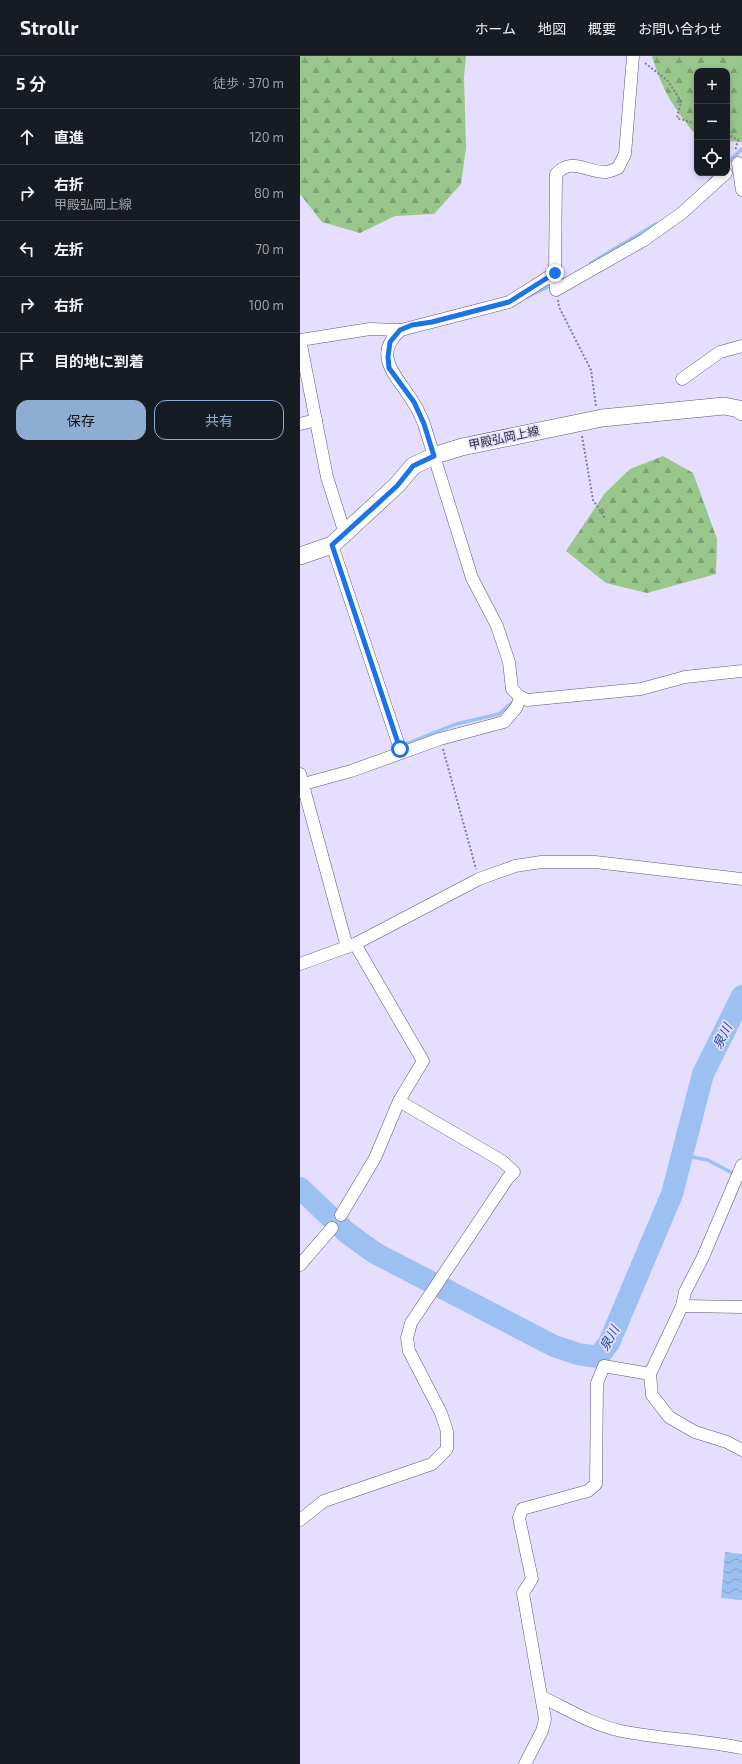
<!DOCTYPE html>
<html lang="ja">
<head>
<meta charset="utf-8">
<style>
  body { margin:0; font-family:"Exo 2","Noto Sans JP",sans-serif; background:#242831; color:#f1f3f6 }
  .controls { position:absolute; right:12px; top:12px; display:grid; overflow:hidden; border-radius:8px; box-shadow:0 2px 6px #0003 }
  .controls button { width:36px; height:36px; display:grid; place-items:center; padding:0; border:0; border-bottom:1px solid #363941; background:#171b24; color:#f1f3f6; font:20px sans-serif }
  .stop { position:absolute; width:12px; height:12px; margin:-9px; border:3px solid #1a73e8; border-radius:50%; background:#fff }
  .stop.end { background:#1a73e8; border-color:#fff; box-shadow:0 1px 4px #0008 }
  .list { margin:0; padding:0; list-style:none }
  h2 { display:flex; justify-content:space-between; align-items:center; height:52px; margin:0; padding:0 16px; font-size:17px }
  h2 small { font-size:13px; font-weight:400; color:#9ea1a6 }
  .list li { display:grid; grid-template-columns:26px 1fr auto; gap:12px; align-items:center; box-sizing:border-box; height:56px; padding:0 16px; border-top:1px solid #363941 }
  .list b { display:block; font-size:15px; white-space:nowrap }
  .list p { margin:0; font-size:13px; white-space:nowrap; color:#9ea1a6 }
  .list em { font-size:13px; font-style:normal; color:#9ea1a6 }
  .actions { display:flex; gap:8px; padding:12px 16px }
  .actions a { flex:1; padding:9px 0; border:1px solid #8eadd3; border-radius:12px; text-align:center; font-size:14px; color:#8eadd3 }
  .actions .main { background:#8eadd3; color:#111 }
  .icon { flex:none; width:22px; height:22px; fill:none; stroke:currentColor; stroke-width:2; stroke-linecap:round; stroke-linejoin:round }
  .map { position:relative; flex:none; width:442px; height:1708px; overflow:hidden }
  header { display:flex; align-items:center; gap:24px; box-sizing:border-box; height:56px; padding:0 20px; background:#171b24; border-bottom:1px solid #363941 }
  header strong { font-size:19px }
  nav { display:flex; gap:22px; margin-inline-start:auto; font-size:14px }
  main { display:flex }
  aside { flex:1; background:#171b24 }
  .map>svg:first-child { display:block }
  .forest { fill:url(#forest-firs) }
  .water { fill:url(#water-waves) }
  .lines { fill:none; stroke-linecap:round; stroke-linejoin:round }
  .stream { stroke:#9dc0f3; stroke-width:3.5 }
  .river { stroke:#9dc0f3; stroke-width:22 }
  .minor-casing { stroke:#5d5772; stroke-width:13 }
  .secondary-casing { stroke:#5d5772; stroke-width:18 }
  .path { stroke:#837f94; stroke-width:2; stroke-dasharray:2 2; stroke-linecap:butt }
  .minor { stroke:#fff; stroke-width:12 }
  .secondary { stroke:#fff; stroke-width:17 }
  .route { stroke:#1a73e8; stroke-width:5 }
  .labels { text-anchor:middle; stroke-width:3.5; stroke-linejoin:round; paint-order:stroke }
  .street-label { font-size:12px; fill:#2e2c38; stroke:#e5defe }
  .water-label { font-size:13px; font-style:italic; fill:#164c95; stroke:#e5defe }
</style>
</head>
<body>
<header>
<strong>Strollr</strong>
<nav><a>ホーム</a><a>地図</a><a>概要</a><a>お問い合わせ</a></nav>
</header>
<main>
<aside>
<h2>5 分<small>徒歩 · 370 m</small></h2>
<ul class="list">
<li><svg class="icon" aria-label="ahead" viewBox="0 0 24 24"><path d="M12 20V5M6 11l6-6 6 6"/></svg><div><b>直進</b></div><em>120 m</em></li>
<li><svg class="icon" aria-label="right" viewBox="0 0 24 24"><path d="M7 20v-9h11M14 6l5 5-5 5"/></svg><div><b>右折</b><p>甲殿弘岡上線</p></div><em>80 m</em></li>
<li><svg class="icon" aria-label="left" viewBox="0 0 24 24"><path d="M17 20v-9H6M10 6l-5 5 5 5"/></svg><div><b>左折</b></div><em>70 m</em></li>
<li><svg class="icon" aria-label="right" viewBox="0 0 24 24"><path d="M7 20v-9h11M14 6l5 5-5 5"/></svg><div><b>右折</b></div><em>100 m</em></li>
<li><svg class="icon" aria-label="arrive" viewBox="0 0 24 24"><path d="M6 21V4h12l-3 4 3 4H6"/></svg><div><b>目的地に到着</b></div></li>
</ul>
<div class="actions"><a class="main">保存</a><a>共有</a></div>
</aside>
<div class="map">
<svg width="442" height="1708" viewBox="0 0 442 1708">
  <defs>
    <pattern id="forest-firs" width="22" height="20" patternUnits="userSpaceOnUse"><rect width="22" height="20" fill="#98c68b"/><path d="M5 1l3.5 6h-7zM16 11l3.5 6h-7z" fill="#7ca173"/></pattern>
    <pattern id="water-waves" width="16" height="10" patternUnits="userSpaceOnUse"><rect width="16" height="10" fill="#9dc0f3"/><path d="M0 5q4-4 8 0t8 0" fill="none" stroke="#809cc6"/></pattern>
  </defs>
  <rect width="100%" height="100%" fill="#e5defe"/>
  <g class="forest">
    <path d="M0 0H166L164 21 166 92 161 128 134 158 95 160 60 177 22 166 0 138Z"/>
    <path d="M352 0H442V86L427 85V15H397V80C374 53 362 34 352 0Z"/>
    <path d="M363 400 393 417 417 483 416 518 347 537 306 527 266 495 305 437 330 413Z"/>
  </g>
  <path class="water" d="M425 1496 442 1498V1544L421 1542Z"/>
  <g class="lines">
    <g class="stream">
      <path d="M427 107 442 93"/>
      <path d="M410 124 417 117"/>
      <path d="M291 207 356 168"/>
      <path d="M227 241 254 228"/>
      <path d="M101 690 156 668 199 658 213 646"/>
      <path d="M382 1099 408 1104 436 1119"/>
    </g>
    <path class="river" d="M0 1132 46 1176 75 1197 254 1290 278 1298 298 1301 309 1287 372 1138 403 1018 442 940"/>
    <g class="minor-casing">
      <g id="minor">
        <path d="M438 107 442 134"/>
        <path d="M426 117 382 157 344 184 256 234 255 217 209 246 101 274C70 300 99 322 113 346 118 353 121 361 124 368L172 522 197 570 209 606 212 633 219 640 227 644 341 633 385 621 442 615"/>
        <path d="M255 217 256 118C271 101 285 115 303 116 308 117 313 114 318 112L325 98 333 0"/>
        <path d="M0 284 27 421 45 478"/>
        <path d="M0 284 70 273 100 274"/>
        <path d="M382 323 420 296 442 290"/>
        <path d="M0 368 16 364"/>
        <path d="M32 489 101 696"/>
        <path d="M0 718 47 891"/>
        <path d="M0 729 51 715 140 683 204 666 216 652 221 641"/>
        <path d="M0 908 55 888 179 823 215 810 241 806H295L442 823"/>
        <path d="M442 1109 403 1201 385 1236 382 1250 350 1318 352 1339 369 1361 395 1376 427 1386 442 1394"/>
        <path d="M41 1159 75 1102 99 1045 123 1005 55 888"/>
        <path d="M0 1209 32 1172"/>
        <path d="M382 1250 442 1251"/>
        <path d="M0 1464 24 1445 132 1408 147 1393V1375L141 1357 109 1295 107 1282 111 1267 208 1122 214 1116 202 1105 99 1045"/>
        <path d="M242 1641C267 1653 293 1669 321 1675 361 1683 402 1684 442 1692"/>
        <path d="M225 1708 242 1675 245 1663 223 1537 232 1523 219 1462 222 1453 288 1435 296 1428 297 1327 304 1310 350 1318"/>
      </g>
    </g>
    <g class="secondary-casing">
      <path id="secondary" d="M0 500 32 489 97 429 113 410 136 399 162 391 302 362 424 350 439 353 442 356"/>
    </g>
    <g class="path">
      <path d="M345 7 368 25 381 45 377 62 397 68"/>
      <path d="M427 78 438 84 435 95"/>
      <path d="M258 244 259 251 291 314 296 350"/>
      <path d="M282 380 293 444 305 462"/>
      <path d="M143 693 176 813"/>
    </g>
    <use href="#minor" class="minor"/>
    <use href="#secondary" class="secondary"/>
  </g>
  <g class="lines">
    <path class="route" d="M100 693 32 489 97 430 113 410 134 400 124 368 114 346 89 312 88 301 90 286 100 274 112 269 132 266 209 246 255 217"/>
  </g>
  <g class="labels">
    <g class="street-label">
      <text transform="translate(204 382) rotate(-12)" y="4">甲殿弘岡上線</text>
    </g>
    <g class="water-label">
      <text transform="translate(422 980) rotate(-63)" y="5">泉川</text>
      <text transform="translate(309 1282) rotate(-61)" y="5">泉川</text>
    </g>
  </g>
</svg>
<div class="controls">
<button>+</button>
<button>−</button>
<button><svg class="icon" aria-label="locate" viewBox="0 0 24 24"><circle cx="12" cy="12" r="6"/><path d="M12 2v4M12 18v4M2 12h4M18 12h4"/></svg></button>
</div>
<div class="stop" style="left:100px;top:693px"></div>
<div class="stop end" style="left:255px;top:217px"></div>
</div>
</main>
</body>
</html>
